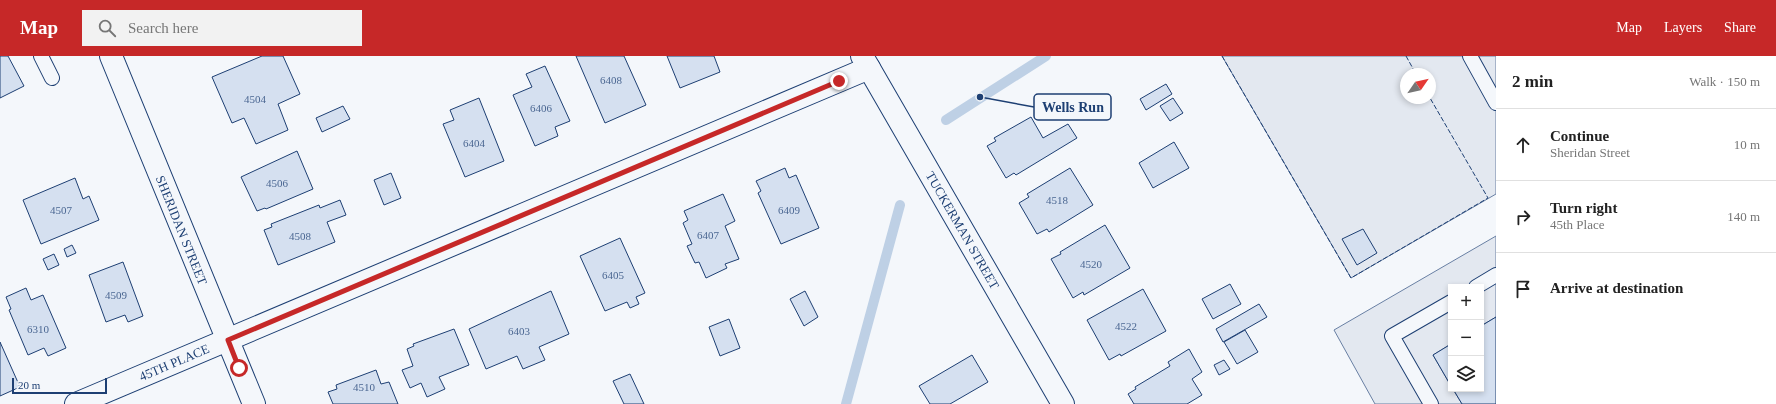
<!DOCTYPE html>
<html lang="en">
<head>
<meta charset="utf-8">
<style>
  body { margin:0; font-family:"Times New Roman",serif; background:#f2f2f2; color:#222 }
  .controls { position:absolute; right:12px; bottom:12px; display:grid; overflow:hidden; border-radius:0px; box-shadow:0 2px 6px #0003 }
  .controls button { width:36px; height:36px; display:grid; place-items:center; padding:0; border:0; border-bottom:1px solid #e0e0e0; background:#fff; color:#222; font:20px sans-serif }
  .compass { position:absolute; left:1400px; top:12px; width:36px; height:36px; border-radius:50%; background:#fff; box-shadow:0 2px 6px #0003; rotate:56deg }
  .scale { position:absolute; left:12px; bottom:10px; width:95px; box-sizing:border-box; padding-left:4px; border:2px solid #1d3f73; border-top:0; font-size:11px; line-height:14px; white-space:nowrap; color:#1d3f73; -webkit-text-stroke:3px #f4f7fb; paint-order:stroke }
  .stop { position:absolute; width:12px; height:12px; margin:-9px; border:3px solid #c62828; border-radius:50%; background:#fff }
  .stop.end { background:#c62828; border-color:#fff; box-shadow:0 1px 4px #0008 }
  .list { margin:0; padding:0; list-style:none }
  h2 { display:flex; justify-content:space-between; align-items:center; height:52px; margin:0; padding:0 16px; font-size:17px }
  h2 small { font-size:13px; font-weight:400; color:#767676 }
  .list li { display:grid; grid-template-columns:26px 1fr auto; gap:12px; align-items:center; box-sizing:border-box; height:72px; padding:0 16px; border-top:1px solid #e0e0e0 }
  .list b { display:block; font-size:15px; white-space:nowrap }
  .list p { margin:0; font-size:13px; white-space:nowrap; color:#767676 }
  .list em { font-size:13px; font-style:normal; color:#767676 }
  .icon { flex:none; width:22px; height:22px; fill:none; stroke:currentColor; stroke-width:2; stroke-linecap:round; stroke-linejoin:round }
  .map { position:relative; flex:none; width:1496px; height:348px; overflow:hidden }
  header { display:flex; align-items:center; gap:24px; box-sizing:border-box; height:56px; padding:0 20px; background:#c62828; color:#fff }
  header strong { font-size:19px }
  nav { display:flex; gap:22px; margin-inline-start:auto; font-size:14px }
  .search { width:280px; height:36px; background:#f2f2f2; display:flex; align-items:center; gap:10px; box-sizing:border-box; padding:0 14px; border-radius:0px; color:#767676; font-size:15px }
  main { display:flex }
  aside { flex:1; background:#fff }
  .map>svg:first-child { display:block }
  .parking { fill:#e3e8f0; stroke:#687fa3; fill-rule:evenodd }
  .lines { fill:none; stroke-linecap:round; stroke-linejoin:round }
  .stream { stroke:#bed0e5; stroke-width:10 }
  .building { fill:#d5e0f0; stroke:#1d3f73 }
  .service-casing { stroke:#1d3f73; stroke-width:16 }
  .minor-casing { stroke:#1d3f73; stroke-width:24 }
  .service { stroke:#f4f7fb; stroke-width:14 }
  .minor { stroke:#f4f7fb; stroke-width:22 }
  .fence { stroke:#1d3f73; stroke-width:1; stroke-dasharray:5 2; stroke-linecap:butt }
  .route { stroke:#c62828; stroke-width:5 }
  .labels { text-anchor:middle; stroke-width:3; stroke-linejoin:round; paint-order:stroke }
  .number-label { font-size:11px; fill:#4b6792 }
  .street-label { font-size:13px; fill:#1d3f73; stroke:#f4f7fb }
  .leader { fill:none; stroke:#1d3f73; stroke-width:1.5 }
  .callout-dot { fill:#1d3f73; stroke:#f4f7fb; stroke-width:1.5 }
  .callout { fill:#f4f7fb; stroke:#1d3f73; stroke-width:1.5 }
  .callout-label { font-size:14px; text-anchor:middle; font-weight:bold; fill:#1d3f73 }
</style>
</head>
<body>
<header>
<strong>Map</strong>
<div class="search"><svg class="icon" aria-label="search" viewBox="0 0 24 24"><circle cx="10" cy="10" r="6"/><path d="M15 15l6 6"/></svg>Search here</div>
<nav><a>Map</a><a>Layers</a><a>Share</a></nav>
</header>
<main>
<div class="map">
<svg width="1496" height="348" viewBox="0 0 1496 348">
  <rect width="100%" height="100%" fill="#f4f7fb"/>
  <g class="parking">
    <path d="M1222 0H1496V138L1351 222ZM1406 18H1430V42H1406Z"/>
    <path d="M1496 180V261L1481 270V231H1451V288L1433 299 1451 330V333H1453L1462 348H1375L1334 274Z"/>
  </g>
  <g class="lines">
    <g class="stream">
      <path d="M946 64 1046 0"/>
      <path d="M846 348 900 149"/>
    </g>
  </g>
  <g class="building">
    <path d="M0 0H8L24 30 0 42Z"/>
    <path d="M262 0H283L300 38 278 48 288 74 256 88 244 62 232 67 212 21Z"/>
    <path d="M576 0H624L646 49 605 67Z"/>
    <path d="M667 0H714L720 16 680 32Z"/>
    <path d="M545 10 570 65 555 71 558 80 535 90 513 39 532 31 526 18Z"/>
    <path d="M1166 28 1172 38 1146 54 1140 43Z"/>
    <path d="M479 42 504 105 465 121 443 68 454 64 450 54Z"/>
    <path d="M1173 42 1183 57 1170 65 1160 50Z"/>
    <path d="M343 50 350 63 322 76 316 62Z"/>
    <path d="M1031 61 1043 82 1068 68 1077 82 1016 119 1014 117 1006 122 987 90 996 85 994 82Z"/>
    <path d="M1174 86 1189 112 1153 132 1139 107Z"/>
    <path d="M297 95 313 133 266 153 265 152 257 155 241 121Z"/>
    <path d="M785 112 789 122 796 119 819 172 781 188 758 137 761 135 756 125Z"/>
    <path d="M1070 112 1093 149 1049 176 1047 173 1037 178 1019 147 1029 141 1027 138Z"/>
    <path d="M391 117 401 142 384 149 374 124Z"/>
    <path d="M75 122 83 143 89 140 99 164 41 188 23 144Z"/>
    <path d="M723 138 735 165 725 170 739 203 725 208 727 212 706 222 699 206 695 207 687 190 692 188 683 167 688 164 684 155Z"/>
    <path d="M340 144 346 159 327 166 335 186 278 209 264 174 272 171 271 168 319 149 320 152Z"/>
    <path d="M1105 169 1130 212 1084 239 1083 236 1073 242 1051 203 1061 198 1060 196Z"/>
    <path d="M1363 173 1377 197 1357 209 1342 183Z"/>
    <path d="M620 182 645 237 636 241 639 248 630 252 627 246 605 255 580 200Z"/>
    <path d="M72 189 76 197 67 201 64 193Z"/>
    <path d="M54 198 59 209 48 214 43 203Z"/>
    <path d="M123 206 143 260 128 266 125 259 106 266 89 219Z"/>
    <path d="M1230 228 1241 248 1213 263 1202 243Z"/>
    <path d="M26 232 31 244 43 239 66 292 48 300 44 292 28 299 9 254 11 253 6 241Z"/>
    <path d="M1143 233 1166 275 1121 300 1120 298 1109 304 1087 264Z"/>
    <path d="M551 235 569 278 539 291 545 304 523 313 517 300 486 313 469 273Z"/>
    <path d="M805 235 818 261 804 270 790 243Z"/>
    <path d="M1259 248 1267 261 1223 286 1216 273Z"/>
    <path d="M1496 261V348H1462L1453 333H1481V270Z"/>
    <path d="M729 263 740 292 720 300 709 271Z"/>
    <path d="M454 273 469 309 439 321 445 333 427 341 421 327 410 332 402 314 413 310 407 293 414 290 413 288Z"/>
    <path d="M1245 274 1258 296 1237 308 1224 286Z"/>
    <path d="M0 286 20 331 0 340Z"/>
    <path d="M1451 288V330L1433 299Z"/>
    <path d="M1189 293 1202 316 1192 323 1202 339 1187 348H1134L1128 338 1136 333 1135 331 1170 310 1168 306Z"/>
    <path d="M972 299 988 326 950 348H930L919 330Z"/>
    <path d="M1224 304 1230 313 1219 319 1214 309Z"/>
    <path d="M376 314 381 328 389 326 398 348H333L328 336 337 333 336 329Z"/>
    <path d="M630 318 644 348H624L613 325Z"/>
  </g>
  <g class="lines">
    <g class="service-casing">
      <g id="service">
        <path d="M41 0 52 22"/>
        <path d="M1470 0 1496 47"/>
        <path d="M1476 231 1496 219"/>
        <path d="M1431 348 1392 280 1451 246"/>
      </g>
    </g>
    <g class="minor-casing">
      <g id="minor">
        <path d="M111 0 254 348"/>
        <path d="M862 0 1063 348"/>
        <path d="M76 348 869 12"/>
      </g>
    </g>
    <use href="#service" class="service"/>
    <use href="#minor" class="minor"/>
    <g class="fence">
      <path d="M1222 0 1351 222 1488 142 1430 42"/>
      <path d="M1406 0 1416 18"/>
    </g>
  </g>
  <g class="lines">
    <path class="route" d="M239 312 228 284 839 25"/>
  </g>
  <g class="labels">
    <g class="number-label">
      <text x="611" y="28">6408</text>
      <text x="255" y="47">4504</text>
      <text x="541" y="56">6406</text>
      <text x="474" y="91">6404</text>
      <text x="277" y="131">4506</text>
      <text x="1057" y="148">4518</text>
      <text x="61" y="158">4507</text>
      <text x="789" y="158">6409</text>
      <text x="708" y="183">6407</text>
      <text x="300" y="184">4508</text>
      <text x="1091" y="212">4520</text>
      <text x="613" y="223">6405</text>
      <text x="116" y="243">4509</text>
      <text x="1126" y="274">4522</text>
      <text x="38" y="277">6310</text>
      <text x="519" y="279">6403</text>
      <text x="364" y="335">4510</text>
    </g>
    <g class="street-label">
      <text transform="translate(182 174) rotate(68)" y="5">SHERIDAN STREET</text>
      <text transform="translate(963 174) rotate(60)" y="5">TUCKERMAN STREET</text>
      <text transform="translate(174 306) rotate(-23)" y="5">45TH PLACE</text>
    </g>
  </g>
  <path class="leader" d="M980 41L1034 51"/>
  <circle class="callout-dot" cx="980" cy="41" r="4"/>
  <rect class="callout" x="1034" y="38" width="77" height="26" rx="4"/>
  <g class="callout-label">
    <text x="1073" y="56">Wells Run</text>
  </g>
</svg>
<div class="controls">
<button>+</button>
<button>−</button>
<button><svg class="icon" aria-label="layers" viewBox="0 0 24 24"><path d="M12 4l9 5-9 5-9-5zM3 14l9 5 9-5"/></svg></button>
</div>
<svg class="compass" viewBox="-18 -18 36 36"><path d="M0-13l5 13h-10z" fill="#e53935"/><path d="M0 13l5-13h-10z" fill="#767676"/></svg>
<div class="scale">20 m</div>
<div class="stop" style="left:239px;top:312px"></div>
<div class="stop end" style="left:839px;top:25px"></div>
</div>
<aside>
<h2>2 min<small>Walk · 150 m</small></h2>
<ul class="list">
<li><svg class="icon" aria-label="ahead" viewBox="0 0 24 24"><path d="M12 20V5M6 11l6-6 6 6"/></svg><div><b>Continue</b><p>Sheridan Street</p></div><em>10 m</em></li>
<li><svg class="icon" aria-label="right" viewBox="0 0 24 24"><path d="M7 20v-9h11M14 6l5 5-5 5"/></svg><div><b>Turn right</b><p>45th Place</p></div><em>140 m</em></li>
<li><svg class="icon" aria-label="arrive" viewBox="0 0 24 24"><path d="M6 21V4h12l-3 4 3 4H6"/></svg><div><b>Arrive at destination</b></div></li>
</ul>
</aside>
</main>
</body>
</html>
